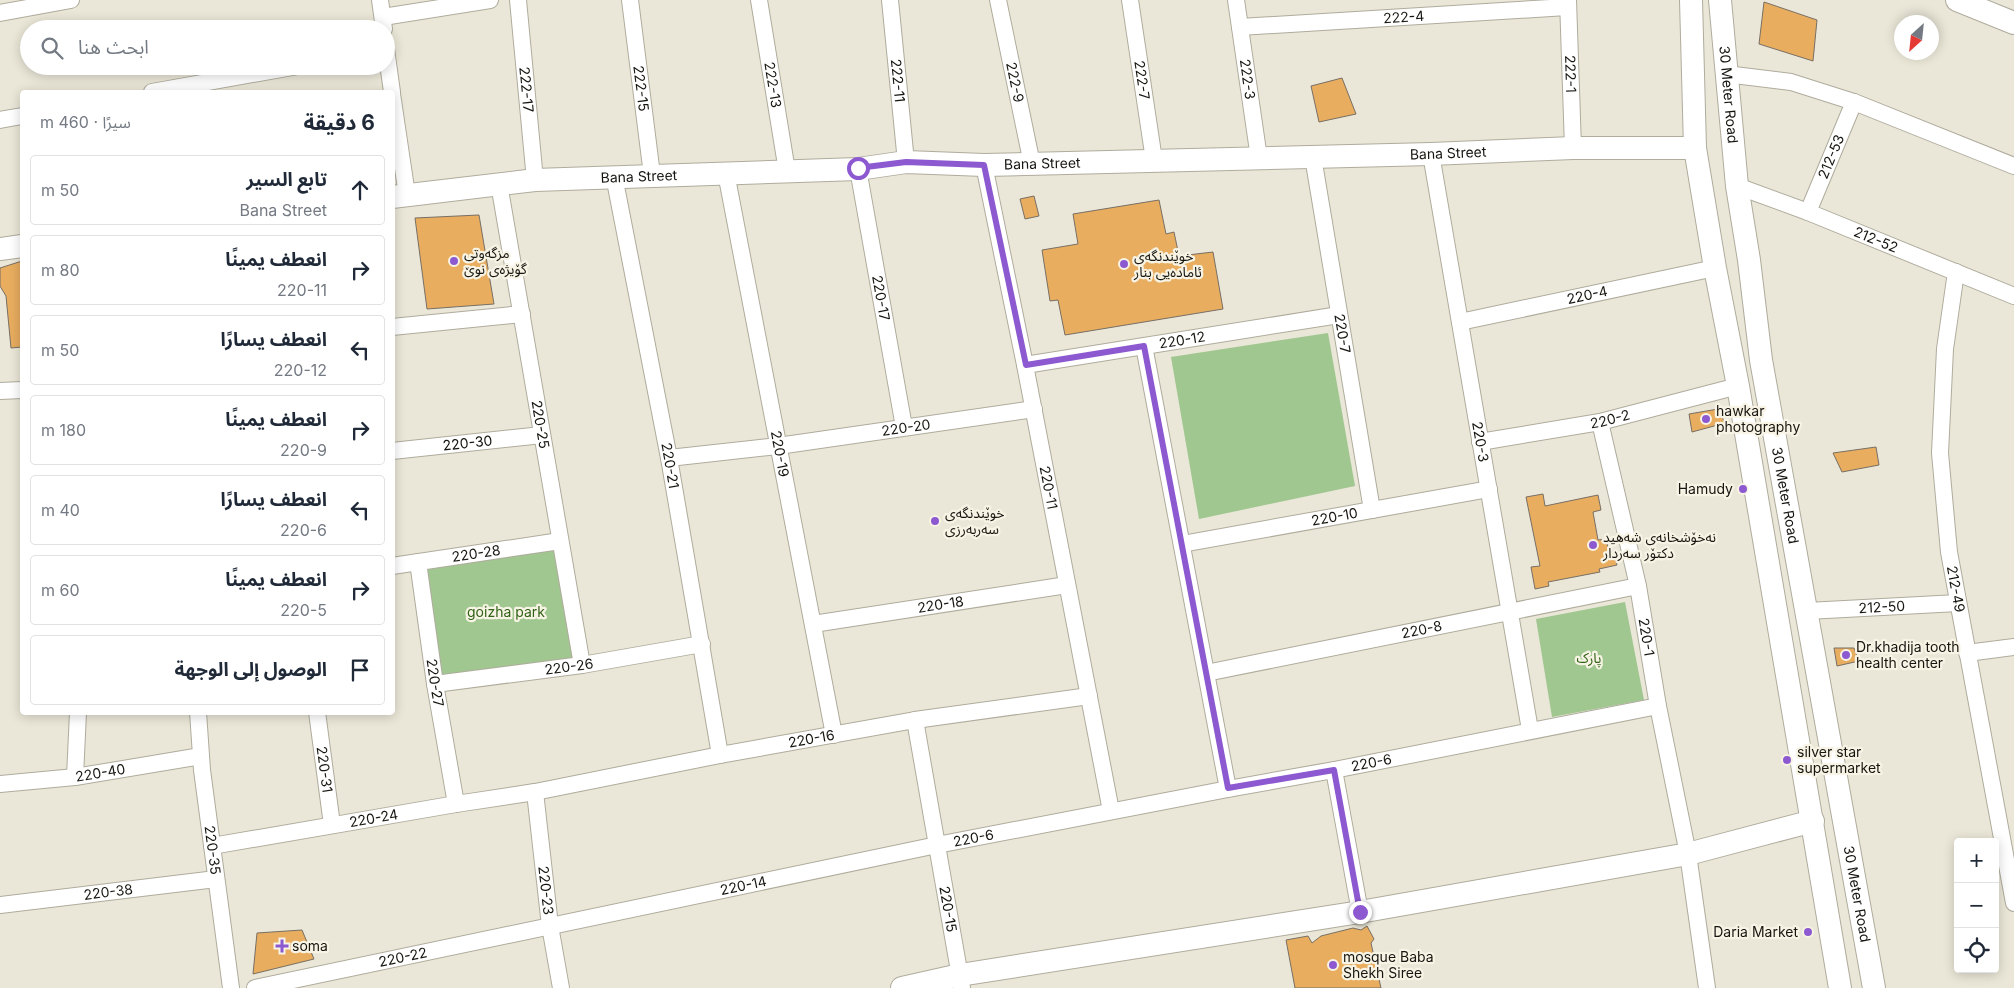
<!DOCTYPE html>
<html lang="ar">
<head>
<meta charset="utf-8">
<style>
  body { margin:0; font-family:Inter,"Noto Sans Arabic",sans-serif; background:#f2f2f3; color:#1f2937; direction:rtl }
  .controls { position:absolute; right:15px; bottom:15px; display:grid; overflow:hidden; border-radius:5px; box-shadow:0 2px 12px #0003 }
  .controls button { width:45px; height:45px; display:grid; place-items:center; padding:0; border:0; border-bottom:1px solid #e0e1e3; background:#fff; color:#1f2937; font:25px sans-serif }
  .compass { position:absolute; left:1894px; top:15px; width:45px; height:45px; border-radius:50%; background:#fff; box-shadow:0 2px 12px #0003; rotate:207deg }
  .stop { position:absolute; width:15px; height:15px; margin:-11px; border:4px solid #8d59d1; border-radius:50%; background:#fff }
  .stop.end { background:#8d59d1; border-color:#fff; box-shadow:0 1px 5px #0008 }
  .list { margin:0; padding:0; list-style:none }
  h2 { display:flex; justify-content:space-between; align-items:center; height:65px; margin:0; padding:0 20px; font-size:21px }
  h2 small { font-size:16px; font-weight:400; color:#747a83 }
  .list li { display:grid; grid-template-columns:32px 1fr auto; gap:15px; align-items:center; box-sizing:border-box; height:70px; margin:0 10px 10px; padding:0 10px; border:1px solid #e0e1e3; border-radius:5px }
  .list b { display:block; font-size:19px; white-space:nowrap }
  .list p { margin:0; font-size:16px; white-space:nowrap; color:#747a83 }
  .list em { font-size:16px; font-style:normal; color:#747a83 }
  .icon { flex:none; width:28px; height:28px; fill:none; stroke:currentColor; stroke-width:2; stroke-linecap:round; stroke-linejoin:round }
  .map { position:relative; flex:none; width:2014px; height:988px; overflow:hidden; direction:ltr }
  .search { position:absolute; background:#fff; box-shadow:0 2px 12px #0003; left:20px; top:20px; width:375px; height:55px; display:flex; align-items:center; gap:12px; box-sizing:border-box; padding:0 18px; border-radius:28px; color:#747a83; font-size:19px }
  .panel { position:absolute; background:#fff; box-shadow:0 2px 12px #0003; left:20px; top:90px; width:375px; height:625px; border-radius:5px; direction:rtl }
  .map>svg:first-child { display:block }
  .green { fill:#a0c790 }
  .building { fill:#e8ad5f; stroke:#786f64 }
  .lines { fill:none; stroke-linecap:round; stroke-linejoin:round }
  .street-casing { stroke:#afac9d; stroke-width:18 }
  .secondary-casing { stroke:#afac9d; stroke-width:24 }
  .street { stroke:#fff; stroke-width:16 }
  .secondary { stroke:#fff; stroke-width:22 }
  .route { stroke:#8d59d1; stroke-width:6 }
  .poi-dot { fill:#8d59d1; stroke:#f8f4e5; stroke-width:2 }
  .labels { text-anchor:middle; stroke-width:4.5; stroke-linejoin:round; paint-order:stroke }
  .street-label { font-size:14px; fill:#161510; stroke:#f8f4e5 }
  .poi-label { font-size:14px; fill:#161510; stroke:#f8f4e5; text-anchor:start }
  .park-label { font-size:14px; fill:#316217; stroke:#f8f4e5 }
</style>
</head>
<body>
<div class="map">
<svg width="2014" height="988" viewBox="0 0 2014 988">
  <rect width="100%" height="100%" fill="#eae7d8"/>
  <g class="green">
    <path d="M1328 333 1355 486 1199 519 1171 357Z"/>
    <path d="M560 541 582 665 435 684 418 562Z"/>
    <path d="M1625 602 1644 700 1552 717 1536 619Z"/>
  </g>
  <g class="building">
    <path d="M1764 2 1817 20 1813 61 1759 44Z"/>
    <path d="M1342 78 1356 114 1319 122 1311 86Z"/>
    <path d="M1034 196 1039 216 1025 219 1020 199Z"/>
    <path d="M1159 200 1166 234 1174 232 1179 256 1213 252 1223 309 1065 335 1058 300 1050 301 1042 250 1078 244 1073 214Z"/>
    <path d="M479 215 494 304 427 309 415 218Z"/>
    <path d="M22 261V347L11 348 6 296 0 286V268Z"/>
    <path d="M1718 409 1725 423 1692 432 1689 414Z"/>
    <path d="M1876 447 1879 465 1842 472 1833 453Z"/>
    <path d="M1543 494 1545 506 1598 495 1601 510 1593 512 1598 540 1606 539 1609 552 1614 551 1617 565 1599 569 1600 572 1548 582 1549 586 1535 589 1531 567 1540 566 1526 497Z"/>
    <path d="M1834 648H1854L1859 661 1837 666Z"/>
    <path d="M1367 926 1374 939 1371 943 1381 988H1295L1286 940 1308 936 1312 943 1321 936 1353 928 1361 930Z"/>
    <path d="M302 930 314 959 253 974 257 933Z"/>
  </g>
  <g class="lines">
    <g class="street-casing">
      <g id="street">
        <path d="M380 0 384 29"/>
        <path id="s1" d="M518 0 535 180"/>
        <path id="s2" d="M630 0 652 175"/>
        <path id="s3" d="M759 0 787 171"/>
        <path id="s4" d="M890 0 906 162"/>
        <path id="s5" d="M998 0 1032 164"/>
        <path id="s6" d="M1130 0 1154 160"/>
        <path id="s7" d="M1236 0 1259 158"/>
        <path id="s8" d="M1568 0 1573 148"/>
        <path d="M0 13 71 0"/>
        <path d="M383 17 490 0"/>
        <path id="s9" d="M1240 27 1567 7"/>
        <path d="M386 49 392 92"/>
        <path d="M1726 74 1791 82 1854 102 2014 166"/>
        <path d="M152 92 298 66"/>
        <path d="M392 94 407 195"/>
        <path d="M0 120 22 116"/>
        <path id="s10" d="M1431 154 1530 730"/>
        <path id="s11" d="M1313 157 1372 510"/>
        <path id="s12" d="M984 165 1025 365 1111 811"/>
        <path id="s13" d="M858 169 904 427"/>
        <path id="s14" d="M726 173 834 735"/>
        <path id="s15" d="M614 176 669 458 720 755"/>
        <path id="s16" d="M499 184 582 665"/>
        <path id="s17" d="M1737 186 1808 212 2014 296"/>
        <path id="s18" d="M1808 212 1854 102"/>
        <path id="s19" d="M1956 272 1945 349 1940 453 1949 552 2014 903"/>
        <path id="s20" d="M1460 322 1715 268"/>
        <path d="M392 327 522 314"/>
        <path d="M1144 346 1228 789"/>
        <path id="s21" d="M1025 365 1339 315"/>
        <path d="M0 391 22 390"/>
        <path id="s22" d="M1600 422 1638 586 1658 706 1688 854 1707 988"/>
        <path id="s23" d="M1480 442 1600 422 1738 386"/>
        <path id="s24" d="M392 451 542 435"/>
        <path id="s25" d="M669 458 778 446 1034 409"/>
        <path id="s26" d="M1182 544 1489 489"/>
        <path id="s27" d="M418 562 435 684 456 804"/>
        <path id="s28" d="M392 566 560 541"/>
        <path id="s29" d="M1807 611 1958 603"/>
        <path id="s30" d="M813 624 1067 585"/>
        <path d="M1967 653 2014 647"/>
        <path id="s31" d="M1206 673 1638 586"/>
        <path id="s32" d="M435 684 582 665 702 644"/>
        <path id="s33" d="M198 712 202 770 231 988"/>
        <path id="s34" d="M317 712 332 825"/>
        <path id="s35" d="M915 720 962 988"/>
        <path d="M1334 770 1360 912"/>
        <path d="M75 777 78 712"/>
        <path id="s36" d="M0 784 75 777 201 756"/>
        <path id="s37" d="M535 792 550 926 561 988"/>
        <path id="s38" d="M212 846 456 804 535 792 720 755 915 720 1089 696"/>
        <path id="s39" d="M0 905 216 879"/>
        <path id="s40" d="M255 988 937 845 1228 789 1334 770 1658 706"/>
      </g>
    </g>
    <g class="secondary-casing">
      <g id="secondary">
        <path d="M1691 0 1695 148 1715 268 1738 386 1840 988"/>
        <path id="s41" d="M1720 0 1737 186 1749 260 1761 360 1874 988"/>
        <path d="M1957 0 2014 23"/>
        <path id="s42" d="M392 197 535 180 858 169 906 162 984 165 1431 154 1573 148H1695"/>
        <path d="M0 249 22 246"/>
        <path d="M902 988 960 975 1360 912 1688 854 1813 821"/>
      </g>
    </g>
    <use href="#street" class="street"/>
    <use href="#secondary" class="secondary"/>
  </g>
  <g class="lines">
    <path class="route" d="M858 168 906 162 984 165 1026 365 1144 346 1228 788 1334 770 1360 912"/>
  </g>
  <g class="poi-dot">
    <circle cx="454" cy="261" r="5"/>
    <circle cx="1124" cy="264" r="5"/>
    <circle cx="1706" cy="419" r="5"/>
    <circle cx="1743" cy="489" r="5"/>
    <circle cx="935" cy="521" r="5"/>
    <circle cx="1593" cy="545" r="5"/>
    <circle cx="1846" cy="655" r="5"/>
    <circle cx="1787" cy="760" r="5"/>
    <circle cx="1808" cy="932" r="5"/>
    <path d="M279.5 938.5h5v5h5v5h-5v5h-5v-5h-5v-5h5z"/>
    <circle cx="1333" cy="965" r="5"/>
  </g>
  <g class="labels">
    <g class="street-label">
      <text dy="5" stroke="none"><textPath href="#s9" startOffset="164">222-4</textPath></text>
      <text dy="5" stroke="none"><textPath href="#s8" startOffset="74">222-1</textPath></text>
      <text dy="5" stroke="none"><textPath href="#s7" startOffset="80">222-3</textPath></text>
      <text dy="5" stroke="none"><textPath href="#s6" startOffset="81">222-7</textPath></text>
      <text dy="5" stroke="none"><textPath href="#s4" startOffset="81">222-11</textPath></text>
      <text dy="5" stroke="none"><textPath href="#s5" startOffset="84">222-9</textPath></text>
      <text dy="5" stroke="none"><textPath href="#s3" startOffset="86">222-13</textPath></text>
      <text dy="5" stroke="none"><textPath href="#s2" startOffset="89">222-15</textPath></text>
      <text dy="5" stroke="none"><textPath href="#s1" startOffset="90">222-17</textPath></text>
      <text dy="5" stroke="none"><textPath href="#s41" startOffset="95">30 Meter Road</textPath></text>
      <text dy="5" stroke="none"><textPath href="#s42" startOffset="1058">Bana Street</textPath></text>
      <text dy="5" stroke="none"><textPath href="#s18" startOffset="60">212-53</textPath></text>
      <text dy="5" stroke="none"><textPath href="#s42" startOffset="652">Bana Street</textPath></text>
      <text dy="5" stroke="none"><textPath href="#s42" startOffset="248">Bana Street</textPath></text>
      <text dy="5" stroke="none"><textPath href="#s17" startOffset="149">212-52</textPath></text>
      <text dy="5" stroke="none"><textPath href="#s20" startOffset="130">220-4</textPath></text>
      <text dy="5" stroke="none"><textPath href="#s13" startOffset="131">220-17</textPath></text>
      <text dy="5" stroke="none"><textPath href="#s11" startOffset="179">220-7</textPath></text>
      <text dy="5" stroke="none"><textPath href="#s21" startOffset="159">220-12</textPath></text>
      <text dy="5" stroke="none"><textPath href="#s23" startOffset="132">220-2</textPath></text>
      <text dy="5" stroke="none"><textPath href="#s16" startOffset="244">220-25</textPath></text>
      <text dy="5" stroke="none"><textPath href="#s25" startOffset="239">220-20</textPath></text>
      <text dy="5" stroke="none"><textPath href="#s10" startOffset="292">220-3</textPath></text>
      <text dy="5" stroke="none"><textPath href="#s24" startOffset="76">220-30</textPath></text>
      <text dy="5" stroke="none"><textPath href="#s14" startOffset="286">220-19</textPath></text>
      <text dy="5" stroke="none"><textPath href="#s15" startOffset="295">220-21</textPath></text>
      <text dy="5" stroke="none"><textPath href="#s12" startOffset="329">220-11</textPath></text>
      <text dy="5" stroke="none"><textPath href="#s41" startOffset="500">30 Meter Road</textPath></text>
      <text dy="5" stroke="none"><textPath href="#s26" startOffset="155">220-10</textPath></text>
      <text dy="5" stroke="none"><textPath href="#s28" startOffset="85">220-28</textPath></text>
      <text dy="5" stroke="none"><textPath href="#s19" startOffset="319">212-49</textPath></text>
      <text dy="5" stroke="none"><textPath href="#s30" startOffset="129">220-18</textPath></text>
      <text dy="5" stroke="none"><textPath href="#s29" startOffset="75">212-50</textPath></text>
      <text dy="5" stroke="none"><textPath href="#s31" startOffset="220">220-8</textPath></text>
      <text dy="5" stroke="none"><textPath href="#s22" startOffset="220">220-1</textPath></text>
      <text dy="5" stroke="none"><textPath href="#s32" startOffset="135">220-26</textPath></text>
      <text dy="5" stroke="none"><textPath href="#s27" startOffset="122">220-27</textPath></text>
      <text dy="5" stroke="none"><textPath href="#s38" startOffset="609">220-16</textPath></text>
      <text dy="5" stroke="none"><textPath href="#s40" startOffset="1139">220-6</textPath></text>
      <text dy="5" stroke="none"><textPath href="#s34" startOffset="58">220-31</textPath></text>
      <text dy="5" stroke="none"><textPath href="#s36" startOffset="101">220-40</textPath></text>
      <text dy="5" stroke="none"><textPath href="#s38" startOffset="164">220-24</textPath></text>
      <text dy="5" stroke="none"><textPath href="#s40" startOffset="734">220-6</textPath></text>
      <text dy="5" stroke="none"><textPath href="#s33" startOffset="139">220-35</textPath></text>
      <text dy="5" stroke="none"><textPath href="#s40" startOffset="499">220-14</textPath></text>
      <text dy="5" stroke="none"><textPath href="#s37" startOffset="99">220-23</textPath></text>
      <text dy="5" stroke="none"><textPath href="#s39" startOffset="109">220-38</textPath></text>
      <text dy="5" stroke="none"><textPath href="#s41" startOffset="905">30 Meter Road</textPath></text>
      <text dy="5" stroke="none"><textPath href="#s35" startOffset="192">220-15</textPath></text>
      <text dy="5" stroke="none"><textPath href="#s40" startOffset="151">220-22</textPath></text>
    </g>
    <g class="poi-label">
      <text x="464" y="258">مزگەوتی<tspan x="464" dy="16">گۆیژەی نوێ</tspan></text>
      <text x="1134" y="261">خوێندنگەی<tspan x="1134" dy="16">ئامادەیی بنار</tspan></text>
      <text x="1716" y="416">hawkar<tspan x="1716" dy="16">photography</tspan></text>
      <text x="1733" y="494" text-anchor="end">Hamudy</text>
      <text x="945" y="518">خوێندنگەی<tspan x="945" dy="16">سەربەرزی</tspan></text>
      <text x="1603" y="542">نەخۆشخانەی شەهید<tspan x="1603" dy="16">دکتۆر سەردار</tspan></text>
      <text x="1856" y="652">Dr.khadija tooth<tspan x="1856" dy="16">health center</tspan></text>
      <text x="1797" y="757">silver star<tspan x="1797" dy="16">supermarket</tspan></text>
      <text x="1798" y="937" text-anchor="end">Daria Market</text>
      <text x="292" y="951">soma</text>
      <text x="1343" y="962">mosque Baba<tspan x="1343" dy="16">Shekh Siree</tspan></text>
    </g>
    <g class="park-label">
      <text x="506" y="617">goizha park</text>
      <text x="1589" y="663">پارک</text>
    </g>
  </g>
</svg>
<div class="controls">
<button>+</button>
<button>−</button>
<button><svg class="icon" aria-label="locate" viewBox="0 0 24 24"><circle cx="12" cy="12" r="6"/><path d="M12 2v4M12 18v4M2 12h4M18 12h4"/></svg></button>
</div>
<svg class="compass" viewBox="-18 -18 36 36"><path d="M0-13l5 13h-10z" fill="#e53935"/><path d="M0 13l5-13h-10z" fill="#747a83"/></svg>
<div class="stop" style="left:858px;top:168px"></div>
<div class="stop end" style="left:1360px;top:912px"></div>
<div class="search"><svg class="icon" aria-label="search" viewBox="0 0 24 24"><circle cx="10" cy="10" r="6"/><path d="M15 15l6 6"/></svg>ابحث هنا</div>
<section class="panel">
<h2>6 دقيقة<small>سيرًا · 460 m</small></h2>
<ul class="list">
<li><svg class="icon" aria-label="ahead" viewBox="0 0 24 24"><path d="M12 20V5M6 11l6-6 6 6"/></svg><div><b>تابع السير</b><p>Bana Street</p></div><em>50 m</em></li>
<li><svg class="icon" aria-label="right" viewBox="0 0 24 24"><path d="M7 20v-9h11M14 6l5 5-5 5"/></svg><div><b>انعطف يمينًا</b><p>220-11</p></div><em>80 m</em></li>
<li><svg class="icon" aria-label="left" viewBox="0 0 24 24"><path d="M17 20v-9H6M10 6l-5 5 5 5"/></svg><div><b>انعطف يسارًا</b><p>220-12</p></div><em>50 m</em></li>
<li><svg class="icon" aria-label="right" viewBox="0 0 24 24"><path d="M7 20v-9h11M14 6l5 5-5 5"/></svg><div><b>انعطف يمينًا</b><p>220-9</p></div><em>180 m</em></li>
<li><svg class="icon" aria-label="left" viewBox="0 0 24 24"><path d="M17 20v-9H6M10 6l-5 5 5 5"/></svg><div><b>انعطف يسارًا</b><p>220-6</p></div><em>40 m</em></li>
<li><svg class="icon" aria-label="right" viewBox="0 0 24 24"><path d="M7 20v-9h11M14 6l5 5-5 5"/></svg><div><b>انعطف يمينًا</b><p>220-5</p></div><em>60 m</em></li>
<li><svg class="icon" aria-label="arrive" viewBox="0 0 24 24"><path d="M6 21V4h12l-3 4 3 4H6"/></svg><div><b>الوصول إلى الوجهة</b></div></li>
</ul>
</section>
</div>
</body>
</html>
